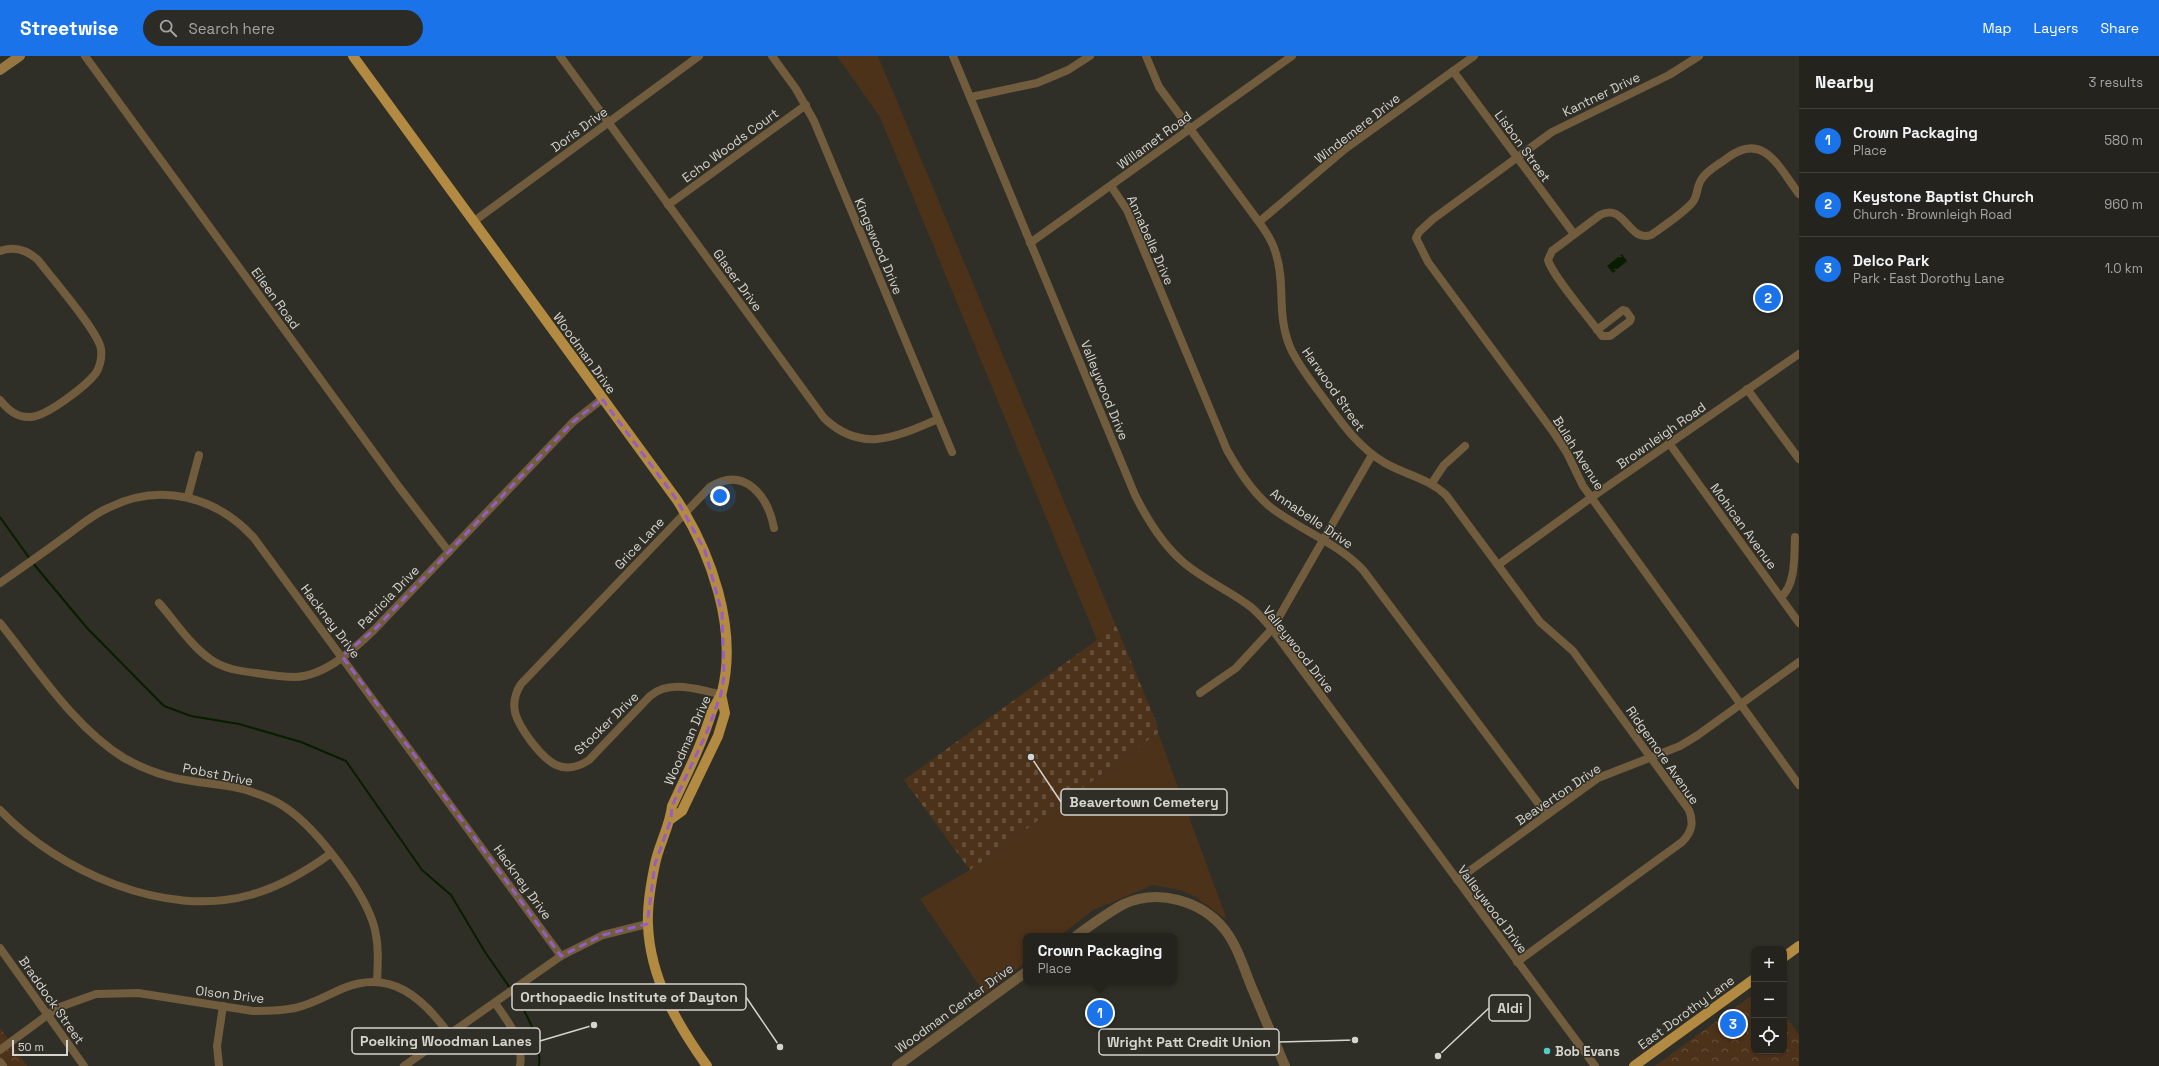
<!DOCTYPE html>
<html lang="en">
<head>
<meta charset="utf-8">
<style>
  body { margin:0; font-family:"Space Grotesk",sans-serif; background:#2c2b26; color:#f1f3f6 }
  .controls { position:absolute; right:12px; bottom:12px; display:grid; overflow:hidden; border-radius:8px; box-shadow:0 1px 3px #0004 }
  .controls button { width:36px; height:36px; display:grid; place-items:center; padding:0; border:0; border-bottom:1px solid #41403b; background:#24231d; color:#f1f3f6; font:20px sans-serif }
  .scale { position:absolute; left:12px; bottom:10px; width:56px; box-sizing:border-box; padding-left:4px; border:2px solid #d5d4cf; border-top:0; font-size:11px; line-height:14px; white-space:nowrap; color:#d5d4cf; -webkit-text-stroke:3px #302f27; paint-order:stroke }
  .you { position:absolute; left:720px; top:440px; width:14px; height:14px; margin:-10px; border:3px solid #fff; border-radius:50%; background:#1a73e8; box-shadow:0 0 0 6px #1a73e833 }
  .badge { display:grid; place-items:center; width:26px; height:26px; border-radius:50%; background:#1a73e8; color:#fff; font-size:13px; font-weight:700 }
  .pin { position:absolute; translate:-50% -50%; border:2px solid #fff; box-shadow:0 1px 4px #0006 }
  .popup { position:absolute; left:1023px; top:877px; width:154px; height:52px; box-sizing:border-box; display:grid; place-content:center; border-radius:8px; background:#24231d; filter:drop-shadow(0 1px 3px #0005); font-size:13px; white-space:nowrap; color:#a3a4a4 }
  .popup b { font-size:15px; color:#f1f3f6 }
  .popup::after { content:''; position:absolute; left:50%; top:100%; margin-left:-8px; border:8px solid transparent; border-top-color:#24231d }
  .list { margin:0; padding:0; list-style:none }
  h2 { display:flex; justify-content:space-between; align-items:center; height:52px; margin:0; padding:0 16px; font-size:17px }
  h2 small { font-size:13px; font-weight:400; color:#a3a4a4 }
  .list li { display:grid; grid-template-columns:26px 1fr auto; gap:12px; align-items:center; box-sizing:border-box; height:64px; padding:0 16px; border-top:1px solid #41403b }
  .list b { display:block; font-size:15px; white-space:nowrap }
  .list p { margin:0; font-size:13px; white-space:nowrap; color:#a3a4a4 }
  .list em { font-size:13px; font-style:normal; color:#a3a4a4 }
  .icon { flex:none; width:22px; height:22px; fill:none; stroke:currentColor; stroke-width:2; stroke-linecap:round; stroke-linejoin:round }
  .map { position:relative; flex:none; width:1799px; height:1010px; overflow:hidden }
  header { display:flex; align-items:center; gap:24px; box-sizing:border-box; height:56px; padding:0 20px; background:#1a73e8; color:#fff }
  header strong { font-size:19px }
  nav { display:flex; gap:22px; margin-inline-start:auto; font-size:14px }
  .search { width:280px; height:36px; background:#2c2b26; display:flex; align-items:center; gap:10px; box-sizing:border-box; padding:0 14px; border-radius:22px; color:#a3a4a4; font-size:15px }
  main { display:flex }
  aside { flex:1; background:#24231d }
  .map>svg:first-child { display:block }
  .grass { fill:#4d321a }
  .cemetery { fill:url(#cemetery-stones) }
  .park { fill:url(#park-crowns) }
  .water { fill:url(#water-ripples) }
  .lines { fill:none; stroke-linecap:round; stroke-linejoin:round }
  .stream { stroke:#081d00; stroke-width:2 }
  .minor { stroke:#715d3d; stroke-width:8 }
  .tertiary { stroke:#715d3d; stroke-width:10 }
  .secondary { stroke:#967741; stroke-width:10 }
  .primary { stroke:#b38a42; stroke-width:10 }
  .marked { fill:none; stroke:#965ec4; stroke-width:3; stroke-dasharray:8 5; stroke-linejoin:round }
  .poi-dot { fill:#53cdcb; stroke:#302f27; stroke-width:1.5 }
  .labels { text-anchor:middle; stroke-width:3; stroke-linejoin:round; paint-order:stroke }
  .street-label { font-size:13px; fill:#d5d4cf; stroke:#302f27 }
  .poi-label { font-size:13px; font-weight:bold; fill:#d5d4cf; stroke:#302f27; text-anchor:start }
  .leader { fill:none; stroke:#d5d4cf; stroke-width:1.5 }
  .callout-dot { fill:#d5d4cf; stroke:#302f27; stroke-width:1.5 }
  .callout { fill:#302f27; stroke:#d5d4cf; stroke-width:1.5 }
  .callout-label { font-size:14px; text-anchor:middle; font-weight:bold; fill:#d5d4cf }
</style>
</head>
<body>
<header>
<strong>Streetwise</strong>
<div class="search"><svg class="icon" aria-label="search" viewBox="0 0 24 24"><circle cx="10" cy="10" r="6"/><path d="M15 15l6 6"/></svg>Search here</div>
<nav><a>Map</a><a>Layers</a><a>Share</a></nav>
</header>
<main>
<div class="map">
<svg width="1799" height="1010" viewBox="0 0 1799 1010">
  <defs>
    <pattern id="cemetery-stones" width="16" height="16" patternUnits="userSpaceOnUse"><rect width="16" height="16" fill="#4d321a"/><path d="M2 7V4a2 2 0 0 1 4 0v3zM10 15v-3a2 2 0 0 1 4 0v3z" fill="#664f3a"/></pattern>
    <pattern id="park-crowns" width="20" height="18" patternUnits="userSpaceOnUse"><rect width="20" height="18" fill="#4d321a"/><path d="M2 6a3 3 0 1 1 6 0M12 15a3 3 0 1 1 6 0" fill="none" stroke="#664f3a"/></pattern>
    <pattern id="water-ripples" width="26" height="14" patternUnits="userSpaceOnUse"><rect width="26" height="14" fill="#081d00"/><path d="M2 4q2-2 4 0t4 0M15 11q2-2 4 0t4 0" fill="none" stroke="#2b3d24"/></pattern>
  </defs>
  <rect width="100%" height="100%" fill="#302f27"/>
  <g class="grass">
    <path d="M837 0H878L1116 570 1097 584 880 61Z"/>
    <path d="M1158 677 1227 864 1196 841 1180 834 1153 829 1093 854 1060 880H1026V906L985 938 920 843 970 814Z"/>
  </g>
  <path class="cemetery" d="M1116 570 1157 668 1158 677 970 814 904 724Z"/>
  <g class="park">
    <path d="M1754 938V995H1784V958L1799 979V1010H1655Z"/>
    <path d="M0 972 27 1010H0Z"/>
  </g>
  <path class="water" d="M1622 198 1627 205 1613 217 1607 210Z"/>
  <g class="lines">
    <g class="stream">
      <path d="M0 461 30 503"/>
      <path d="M32 506 87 572 164 650 191 660 239 668 301 686 346 705 422 814 451 839 485 896 510 932"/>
      <path d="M512 936C527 957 542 984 539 1010"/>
    </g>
    <g class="minor">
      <path d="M85 0 399 431 449 496"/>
      <path d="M560 0 824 362C862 398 896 381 938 363"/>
      <path d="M772 0 796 33 814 65 952 396"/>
      <path d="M953 0 1135 439C1147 463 1162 488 1183 506 1204 524 1230 535 1251 551 1259 558 1266 566 1272 573L1595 1010"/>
      <path d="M1146 0 1159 31 1259 166C1266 176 1273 186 1276 198 1286 229 1276 257 1290 291 1297 307 1309 322 1319 336 1339 363 1356 390 1385 407 1406 419 1428 422 1446 439L1540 566 1573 595 1689 754C1694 767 1692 776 1682 786L1517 906"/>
      <path d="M1699 0 1669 19 1552 76 1433 163 1419 176 1416 182 1428 206 1554 377 1567 397 1583 430 1799 729"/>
      <path d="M1453 15 1574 178"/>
      <path d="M971 41 1037 27 1068 14 1090 0"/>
      <path d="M1111 130 1127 154 1227 394C1239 415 1251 434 1269 450 1299 474 1337 486 1363 514L1547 759"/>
      <path d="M668 149 806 49"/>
      <path d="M473 166 699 0"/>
      <path d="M1259 166 1345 93 1474 0"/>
      <path d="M1030 187 1292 0"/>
      <path d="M0 195C14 190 27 194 38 204 51 221 99 276 101 293 102 301 100 310 96 317 86 330 47 360 31 361 17 362 8 354 0 344"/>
      <path d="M1597 274 1623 254 1626 255 1631 262 1630 265 1610 280H1602C1590 263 1553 221 1548 204L1552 195 1600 159C1625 146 1628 187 1651 179 1665 169 1681 159 1692 147 1698 141 1696 132 1701 124 1706 115 1718 109 1726 103 1763 74 1778 110 1799 138"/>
      <path d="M1747 333 1799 403"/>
      <path d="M1669 387 1799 567"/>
      <path d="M1432 427 1444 409 1465 390"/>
      <path d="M188 440 199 399"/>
      <path d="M1498 509 1592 441 1799 298"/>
      <path d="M0 527C23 511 47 494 70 477 82 468 94 458 108 452 160 426 216 440 254 482L561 900"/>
      <path d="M1781 541C1796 528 1794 501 1795 481"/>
      <path d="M159 547C175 565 190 589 210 603 224 613 239 615 256 617 269 619 282 621 295 621 325 620 353 594 374 574L573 366 602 343"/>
      <path d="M0 567C37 613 74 671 124 702 145 714 168 722 192 725 210 728 228 729 246 734 261 739 276 744 289 754 318 775 364 835 374 870 379 888 378 907 377 926"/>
      <path d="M1200 637 1236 612 1272 573 1372 399"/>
      <path d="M721 638C698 634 670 623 650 640L589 704C562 722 546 705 530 684 517 666 507 650 521 628L710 431C745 409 768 441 774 472"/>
      <path d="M0 754C58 815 165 863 250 839 280 831 305 816 330 798"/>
      <path d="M1457 824 1598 722 1680 690 1698 679 1799 606"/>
      <path d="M0 892 84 1010"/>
      <path d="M495 947C509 967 524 985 520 1010"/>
      <path d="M0 994 57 952 96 938 138 937 253 955C267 955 281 955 295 952 313 948 327 939 344 932 391 913 423 942 449 978"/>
      <path d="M0 1006 3 1010"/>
      <path d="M219 1010 217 990 223 950"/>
      <path d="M404 1010 561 900 603 879 647 868"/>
    </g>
    <g class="tertiary">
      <path d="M1076 880C1091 869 1107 857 1124 848 1158 832 1202 845 1225 874 1238 891 1244 913 1252 932 1263 958 1274 984 1285 1010"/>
      <path d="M897 1010 1026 916"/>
    </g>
    <path class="secondary" d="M0 14 20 0"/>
    <g class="primary">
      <path d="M353 0 677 444C711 497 738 572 722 636 720 642 715 648 712 655 702 688 687 718 672 750 670 770 659 788 655 808 651 827 647 849 648 869 650 922 677 968 707 1010"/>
      <path d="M671 763 682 755 718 680 725 657 721 638"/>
      <path d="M1784 901 1799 890"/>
      <path d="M1634 1010 1754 923"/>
    </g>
  </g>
  <path class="marked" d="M602 343 677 444 705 495 722 557 724 620 721 638 707 676 672 750 671 763 655 808 647 868 603 879 561 900 342 600 374 574 573 366Z"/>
  <circle class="poi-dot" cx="1547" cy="995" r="4"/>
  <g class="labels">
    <g class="street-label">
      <text transform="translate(1601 38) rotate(-26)" y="5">Kantner Drive</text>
      <text transform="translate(1357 72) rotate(-38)" y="5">Windemere Drive</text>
      <text transform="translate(579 73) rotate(-36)" y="5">Doris Drive</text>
      <text transform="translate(1154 84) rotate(-36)" y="5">Willamet Road</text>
      <text transform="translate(730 89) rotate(-36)" y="5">Echo Woods Court</text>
      <text transform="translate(1523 90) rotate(54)" y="5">Lisbon Street</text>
      <text transform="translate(1151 184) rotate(66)" y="5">Annabelle Drive</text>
      <text transform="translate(879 190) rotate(67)" y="5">Kingswood Drive</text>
      <text transform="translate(738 224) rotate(54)" y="5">Glaser Drive</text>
      <text transform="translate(276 242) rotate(54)" y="5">Eileen Road</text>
      <text transform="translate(585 297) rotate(54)" y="5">Woodman Drive</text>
      <text transform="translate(1334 333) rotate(55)" y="5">Harwood Street</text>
      <text transform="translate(1105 334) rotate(68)" y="5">Valleywood Drive</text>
      <text transform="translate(1661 379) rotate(-35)" y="5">Brownleigh Road</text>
      <text transform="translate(1579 397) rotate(58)" y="5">Bulah Avenue</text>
      <text transform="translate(1312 462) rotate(34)" y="5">Annabelle Drive</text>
      <text transform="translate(1744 470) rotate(54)" y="5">Mohican Avenue</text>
      <text transform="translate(639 487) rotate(-47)" y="5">Grice Lane</text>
      <text transform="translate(388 541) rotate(-46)" y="5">Patricia Drive</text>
      <text transform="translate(331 565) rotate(53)" y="5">Hackney Drive</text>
      <text transform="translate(1299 593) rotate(52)" y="5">Valleywood Drive</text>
      <text transform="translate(606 667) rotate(-44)" y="5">Stocker Drive</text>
      <text transform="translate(687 684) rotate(-66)" y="5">Woodman Drive</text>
      <text transform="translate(1663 699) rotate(55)" y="5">Ridgemore Avenue</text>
      <text transform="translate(218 718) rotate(11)" y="5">Pobst Drive</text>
      <text transform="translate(1558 738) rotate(-34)" y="5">Beaverton Drive</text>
      <text transform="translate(523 826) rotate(54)" y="5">Hackney Drive</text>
      <text transform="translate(1493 853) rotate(53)" y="5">Valleywood Drive</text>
      <text transform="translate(230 938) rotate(7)" y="5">Olson Drive</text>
      <text transform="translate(52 944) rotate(55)" y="5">Braddock Street</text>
      <text transform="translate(954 952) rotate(-36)" y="5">Woodman Center Drive</text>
      <text transform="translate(1686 956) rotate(-36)" y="5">East Dorothy Lane</text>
    </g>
    <g class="poi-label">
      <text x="1555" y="1000">Bob Evans</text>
    </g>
  </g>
  <path class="leader" d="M1031 701L1061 746M780 991L746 941M1438 1000L1489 952M594 969L540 985M1355 984L1279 986"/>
  <g class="callout-dot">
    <circle cx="1031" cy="701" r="4"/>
    <circle cx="780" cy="991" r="4"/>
    <circle cx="1438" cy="1000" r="4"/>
    <circle cx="594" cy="969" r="4"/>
    <circle cx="1355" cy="984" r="4"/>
  </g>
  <g class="callout">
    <rect x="1061" y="733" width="166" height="26" rx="4"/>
    <rect x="512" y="928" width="234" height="26" rx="4"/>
    <rect x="1489" y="939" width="41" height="26" rx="4"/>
    <rect x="352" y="972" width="188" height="26" rx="4"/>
    <rect x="1099" y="973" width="180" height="26" rx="4"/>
  </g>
  <g class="callout-label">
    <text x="1144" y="751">Beavertown Cemetery</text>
    <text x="629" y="946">Orthopaedic Institute of Dayton</text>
    <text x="1510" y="957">Aldi</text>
    <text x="446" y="990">Poelking Woodman Lanes</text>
    <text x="1189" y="991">Wright Patt Credit Union</text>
  </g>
</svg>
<div class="controls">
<button>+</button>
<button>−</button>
<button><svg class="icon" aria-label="locate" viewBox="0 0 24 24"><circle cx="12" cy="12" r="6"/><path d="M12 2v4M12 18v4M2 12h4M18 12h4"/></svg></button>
</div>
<div class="scale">50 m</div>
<div class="you"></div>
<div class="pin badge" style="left:1100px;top:957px">1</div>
<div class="popup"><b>Crown Packaging</b>Place</div>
<div class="pin badge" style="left:1768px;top:242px">2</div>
<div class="pin badge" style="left:1733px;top:968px">3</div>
</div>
<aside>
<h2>Nearby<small>3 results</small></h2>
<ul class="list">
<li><span class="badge">1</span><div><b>Crown Packaging</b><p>Place</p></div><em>580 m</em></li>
<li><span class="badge">2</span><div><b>Keystone Baptist Church</b><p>Church · Brownleigh Road</p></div><em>960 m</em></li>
<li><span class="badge">3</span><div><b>Delco Park</b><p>Park · East Dorothy Lane</p></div><em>1.0 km</em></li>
</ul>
</aside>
</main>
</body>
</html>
